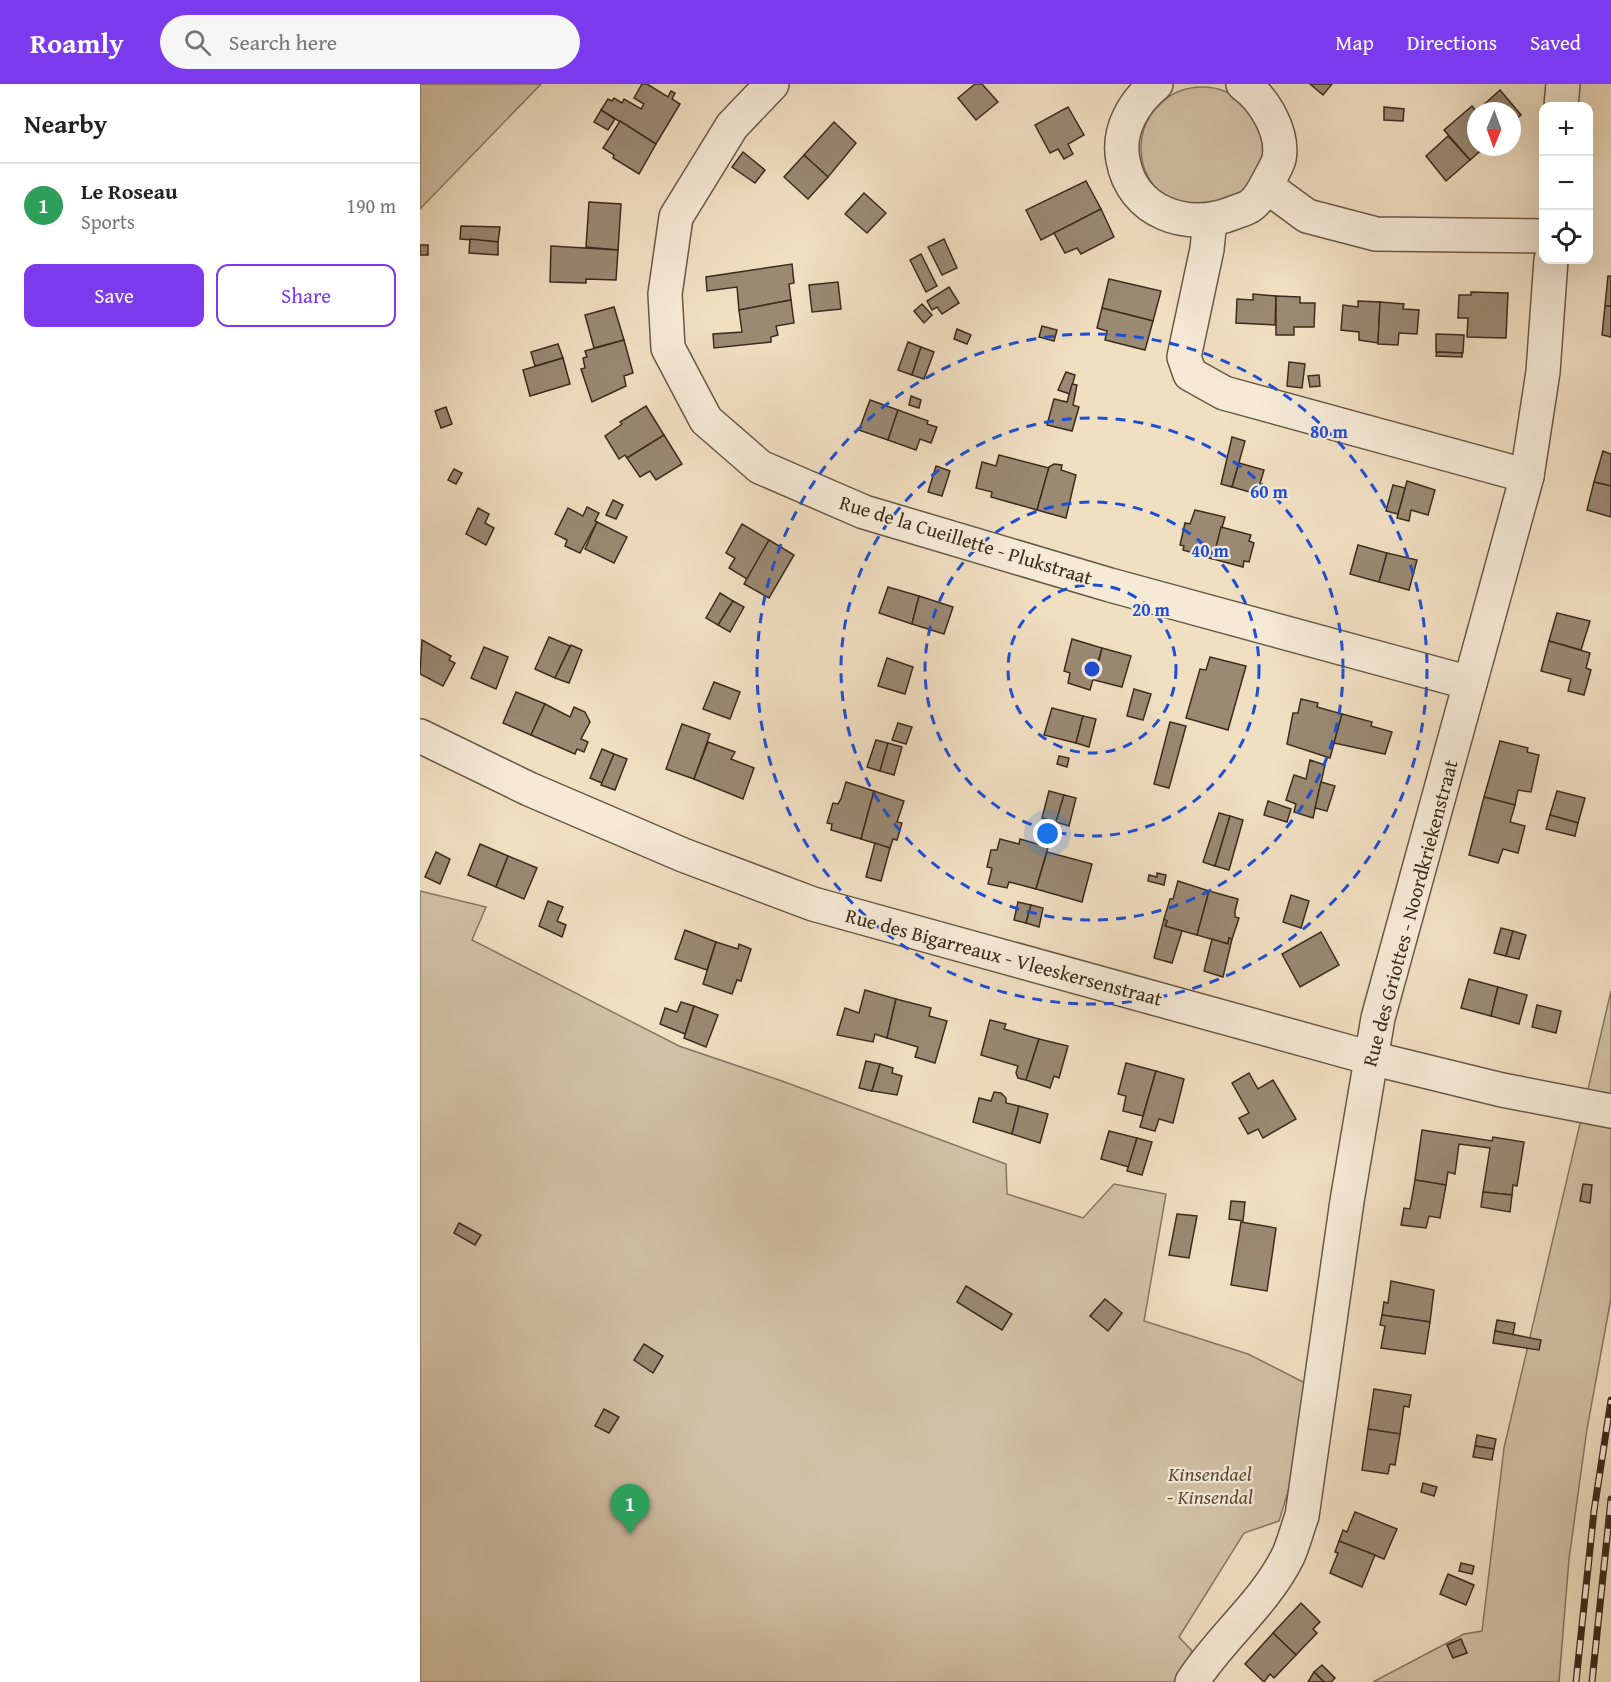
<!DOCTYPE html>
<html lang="en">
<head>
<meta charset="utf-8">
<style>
  body { margin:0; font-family:"Gentium Book Plus",serif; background:#f6f6f6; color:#222 }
  .controls { position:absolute; right:18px; top:18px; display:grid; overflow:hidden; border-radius:12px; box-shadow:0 6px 24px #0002 }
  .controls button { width:54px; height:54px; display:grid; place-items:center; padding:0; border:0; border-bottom:2px solid #e0e0e0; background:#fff; color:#222; font:30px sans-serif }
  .compass { position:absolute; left:1047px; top:18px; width:54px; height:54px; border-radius:50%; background:#fff; box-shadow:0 6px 24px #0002; rotate:181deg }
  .you { position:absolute; left:628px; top:750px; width:21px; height:21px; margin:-15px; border:4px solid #fff; border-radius:50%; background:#1a73e8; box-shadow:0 0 0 9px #1a73e833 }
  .badge { display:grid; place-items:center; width:39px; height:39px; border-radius:50%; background:#7c3aed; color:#fff; font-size:20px; font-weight:700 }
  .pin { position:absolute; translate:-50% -50px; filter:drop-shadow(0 2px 3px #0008) }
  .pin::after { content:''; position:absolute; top:32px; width:21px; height:18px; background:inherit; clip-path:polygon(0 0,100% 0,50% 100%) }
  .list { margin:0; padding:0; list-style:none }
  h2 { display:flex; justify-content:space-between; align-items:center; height:78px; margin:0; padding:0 24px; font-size:26px }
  h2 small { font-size:20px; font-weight:400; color:#767676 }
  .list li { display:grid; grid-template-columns:39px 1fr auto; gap:18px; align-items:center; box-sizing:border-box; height:84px; padding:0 24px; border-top:2px solid #e0e0e0 }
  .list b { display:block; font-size:22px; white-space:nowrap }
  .list p { margin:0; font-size:20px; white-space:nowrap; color:#767676 }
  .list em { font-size:20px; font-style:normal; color:#767676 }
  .actions { display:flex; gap:12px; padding:18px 24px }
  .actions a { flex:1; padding:14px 0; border:2px solid #7c3aed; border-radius:12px; text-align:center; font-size:21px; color:#7c3aed }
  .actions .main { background:#7c3aed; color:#fff }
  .icon { flex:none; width:33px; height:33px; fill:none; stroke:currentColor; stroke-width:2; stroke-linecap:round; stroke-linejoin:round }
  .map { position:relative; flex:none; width:1191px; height:1598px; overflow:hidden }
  header { display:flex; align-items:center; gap:36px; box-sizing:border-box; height:84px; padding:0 30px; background:#7c3aed; color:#fff }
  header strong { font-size:28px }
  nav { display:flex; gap:33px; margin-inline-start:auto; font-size:21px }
  .search { width:420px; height:54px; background:#f6f6f6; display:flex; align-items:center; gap:15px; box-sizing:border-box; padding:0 21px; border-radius:33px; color:#767676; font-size:22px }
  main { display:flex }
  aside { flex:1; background:#fff }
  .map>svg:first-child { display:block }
  .green { fill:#d2c1a6; stroke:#867662; stroke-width:1.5 }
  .building { fill:#9a8973; stroke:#3b2c1d; stroke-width:1.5 }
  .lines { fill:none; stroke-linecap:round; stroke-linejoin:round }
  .minor-casing { stroke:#685946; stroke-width:36 }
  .minor { stroke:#f6ead7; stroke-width:33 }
  .rail-casing { stroke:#3b2c1d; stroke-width:7 }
  .rail { stroke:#f6ead7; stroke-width:4.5; stroke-dasharray:14; stroke-linecap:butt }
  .ring { fill:none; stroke:#1d4ed8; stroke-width:3; stroke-dasharray:10 8 }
  .labels { text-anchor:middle; stroke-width:4.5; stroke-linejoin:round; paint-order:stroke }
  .street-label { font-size:20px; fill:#3b2c1d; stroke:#f6ead7 }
  .park-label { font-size:20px; font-style:italic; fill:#594a38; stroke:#f6ead7 }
  .centre { fill:#1d4ed8; stroke:#f6ead7; stroke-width:3 }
  .ring-label { font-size:18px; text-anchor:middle; font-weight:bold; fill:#1d4ed8; stroke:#f6ead7; stroke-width:4.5; stroke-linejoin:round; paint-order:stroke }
</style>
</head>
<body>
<header>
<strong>Roamly</strong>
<div class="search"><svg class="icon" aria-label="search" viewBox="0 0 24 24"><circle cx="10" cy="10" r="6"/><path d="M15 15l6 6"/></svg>Search here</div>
<nav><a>Map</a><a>Directions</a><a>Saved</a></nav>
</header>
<main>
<aside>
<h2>Nearby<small></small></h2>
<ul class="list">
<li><span class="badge" style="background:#2e9e5b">1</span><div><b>Le Roseau</b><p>Sports</p></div><em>190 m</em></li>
</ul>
<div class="actions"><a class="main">Save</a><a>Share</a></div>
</aside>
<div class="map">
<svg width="1191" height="1598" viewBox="0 0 1191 1598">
  <rect width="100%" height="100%" fill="#f1dfc2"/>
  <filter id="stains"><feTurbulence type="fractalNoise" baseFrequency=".00333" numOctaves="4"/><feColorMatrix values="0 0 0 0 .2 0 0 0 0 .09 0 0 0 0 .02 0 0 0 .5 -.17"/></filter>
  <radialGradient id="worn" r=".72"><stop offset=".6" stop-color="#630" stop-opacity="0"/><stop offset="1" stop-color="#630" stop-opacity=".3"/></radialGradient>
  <g class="green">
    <path d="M0 0H121L0 125Z"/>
    <circle cx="782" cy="64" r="61"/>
    <path d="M0 807 66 823 52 856 259 962 362 997 586 1080 587 1110 663 1134 694 1100 746 1110 724 1237 828 1270 889 1301 874 1388 859 1437 824 1449 759 1553 772 1567 757 1598H0Z"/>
    <path d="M1191 907V1214L1167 1345 1149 1475 1139 1598H953L1044 1550 1062 1547 1084 1364Z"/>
  </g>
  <g class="building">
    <path d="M222 0H227L248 13 251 7 255 9 252 15 260 20 236 60 181 26 188 15 192 17 194 14 202 19 204 15 221 25 224 20 214 14Z"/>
    <path d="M555 0H562L578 18 556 36 538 14Z"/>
    <path d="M890 0H912L903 11Z"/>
    <path d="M1080 6 1101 31 1092 39V27H1057Z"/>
    <path d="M1052 22 1056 27V63H1065L1050 76 1024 46Z"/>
    <path d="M648 23 664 51 648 60 653 70 644 75 638 65 630 69 615 41Z"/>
    <path d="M964 23 984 25 983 37 964 36Z"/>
    <path d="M181 26 195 35 188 46 174 38Z"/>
    <path d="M200 37 236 60 219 90 193 74 194 71 183 64Z"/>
    <path d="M414 38 436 59 408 93 384 71Z"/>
    <path d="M1028 52 1050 76 1026 97 1006 72Z"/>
    <path d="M323 68 345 86 335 99 312 83Z"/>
    <path d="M384 71 408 93 388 115 364 93Z"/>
    <path d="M666 97 681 125 621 156 606 126Z"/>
    <path d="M444 109 466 129 447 149 425 130Z"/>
    <path d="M169 118 201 120 198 166 166 163Z"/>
    <path d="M681 125 694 153 661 170 657 164 645 169 634 149Z"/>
    <path d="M41 142 80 143 78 158 40 155Z"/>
    <path d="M50 155 78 158V171L49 169Z"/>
    <path d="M524 155 537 184 522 191 508 163Z"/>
    <rect x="0" y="161" width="8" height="10"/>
    <path d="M131 162 198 166 196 196 166 195V199L130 198Z"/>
    <path d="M501 170 517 202 506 208 490 176Z"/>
    <path d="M372 180 374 199 369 200 371 216 319 226 317 203 287 207 286 193Z"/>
    <path d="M1188 192H1191V222H1185Z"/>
    <path d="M689 195 741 207 733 237 682 224Z"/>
    <path d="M418 198 421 225 392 228 389 201Z"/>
    <path d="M529 203 539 219 522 230 517 223 512 226 507 217Z"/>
    <path d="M1051 208 1088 209 1086 254 1047 253 1048 234H1038L1039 211H1051Z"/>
    <path d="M833 210 856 212 855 241 816 239 817 215 833 216Z"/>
    <path d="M856 212 880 213V219H895L894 243H874V251H856Z"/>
    <path d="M371 216 374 239 356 242 358 251 351 253V258L294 264 293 250 322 248 319 226Z"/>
    <path d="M938 217 960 218 958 259 939 256V248L921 246 923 221 938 223Z"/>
    <path d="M960 218 984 220 983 225 999 226 997 250 979 249 978 261 958 260Z"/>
    <path d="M502 220 512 231 504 239 494 227Z"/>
    <path d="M1185 222H1191V253L1182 251Z"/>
    <path d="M194 223 204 256 174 264 165 231Z"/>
    <path d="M682 224 733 237 725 266 685 256 687 247 677 244Z"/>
    <path d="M622 242 637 246 634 257 619 253Z"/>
    <path d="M537 245 551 251 547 260 534 255Z"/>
    <path d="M1016 250 1044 251 1043 269 1016 268Z"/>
    <path d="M204 256 213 289 204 292 206 302 172 318 161 285 165 284 163 274 167 273 165 267Z"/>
    <path d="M488 258 501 263 492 291 478 286Z"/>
    <path d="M138 260 143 274 115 282 111 268Z"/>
    <path d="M501 263 514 268 504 295 492 291Z"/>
    <path d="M1017 268 1042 269V273L1016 272Z"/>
    <path d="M143 274 150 300 110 312 103 286Z"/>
    <path d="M869 278 885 280 882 304 867 302Z"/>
    <path d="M646 288 655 291 650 310 638 306Z"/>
    <path d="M899 291 900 302 890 303 888 292Z"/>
    <path d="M652 300 657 301 653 321 659 323 652 347 627 341 634 315 647 318Z"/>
    <path d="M491 312 501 316 499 324 489 321Z"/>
    <path d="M450 316 478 326 468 356 439 346Z"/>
    <path d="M226 322 244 351 207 374 205 371 199 375 185 352 202 340 200 338Z"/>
    <path d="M26 323 32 340 21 344 15 327Z"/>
    <path d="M478 326 508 337 507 340 517 343 511 359 500 355 496 366 468 356Z"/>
    <path d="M244 351 262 380 236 396 230 387 220 393 207 374Z"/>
    <path d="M812 353 825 357 812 403 801 400Z"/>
    <path d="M1183 367 1191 370V402L1174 398Z"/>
    <path d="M579 371 629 384 617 426 571 413 572 408 556 404 562 378 576 382Z"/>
    <path d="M819 379 844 386 837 410 812 403Z"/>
    <path d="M634 380 642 381 641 386 656 391 646 434 617 426 629 383Z"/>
    <path d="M516 382 530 387 522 412 508 408Z"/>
    <path d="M34 385 42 389 36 400 28 396Z"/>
    <path d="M987 397 1015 406 1008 431 991 426 989 437 977 434Z"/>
    <path d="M1174 398 1191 402V433L1167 426Z"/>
    <path d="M973 401 985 404 978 430 966 427Z"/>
    <path d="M193 416 203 421 196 435 186 431Z"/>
    <path d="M167 423 179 429 175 437 177 438 160 469 145 462 147 456 135 450 148 424 163 432Z"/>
    <path d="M58 424 69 430 65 439 74 444 66 461 46 450Z"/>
    <path d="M775 426 805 433 793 475 763 466 764 462 760 461 765 439 770 440Z"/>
    <path d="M177 438 207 453 194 479 165 465Z"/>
    <path d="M322 440 349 456 327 495 309 484 315 474 306 469Z"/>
    <path d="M801 443 831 451 829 457 834 459 829 478 824 477 823 483 793 475Z"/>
    <path d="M349 456 374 471 349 514 324 500Z"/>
    <path d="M938 461 967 469 959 498 930 490Z"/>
    <path d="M967 469 997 476 989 506 959 498Z"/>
    <path d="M468 503 499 512 492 540 459 529Z"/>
    <path d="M300 509 313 517 298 541 286 534Z"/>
    <path d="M499 512 533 523 524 550 492 540Z"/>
    <path d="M313 517 324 523 310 548 298 541Z"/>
    <path d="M1137 529 1170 537 1161 566 1129 557Z"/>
    <path d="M129 553 150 562 135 594 115 585Z"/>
    <path d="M652 555 682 564 670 606 648 599 650 589 644 587Z"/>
    <path d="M2 556 31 572 29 576 35 579 23 602 0 590Z"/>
    <path d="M1129 557 1170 569 1166 584 1171 586 1164 611 1148 607 1151 595 1121 587Z"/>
    <path d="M151 561 162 566 149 599 135 594Z"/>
    <path d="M64 563 88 573 76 605 51 594Z"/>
    <path d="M682 564 711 572 702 603 674 596Z"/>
    <path d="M790 573 826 582 808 646 766 634 780 585 786 586Z"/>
    <path d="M467 574 493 583 485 610 458 602Z"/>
    <path d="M294 598 320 608 310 635 283 625Z"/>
    <path d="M714 605 731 610 723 636 707 632Z"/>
    <path d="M96 608 125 620 111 651 83 639Z"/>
    <path d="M881 615 898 619 897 623 922 630 910 674 867 660 873 629H878Z"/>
    <path d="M125 620 150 633 154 623 165 628 170 638 161 655 168 658 164 668 157 665 155 670 111 651Z"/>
    <path d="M632 624 663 632 656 659 624 651Z"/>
    <path d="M922 630 952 638 951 642 972 648 965 670 914 659Z"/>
    <path d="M663 632 676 635 669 663 656 659Z"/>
    <path d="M750 638 766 642 749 704 734 700Z"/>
    <path d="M478 639 492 643 486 660 472 656Z"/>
    <path d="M262 640 290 650 274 695 246 685Z"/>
    <path d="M456 656 468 659 460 687 447 683Z"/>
    <path d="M1080 657 1108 664 1107 668 1119 671 1111 708 1098 706 1095 721 1064 713Z"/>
    <path d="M288 658 315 668 311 675 334 684 323 715 274 695Z"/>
    <path d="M468 659 482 663 474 691 460 687Z"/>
    <path d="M182 665 194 670 182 699 170 694Z"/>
    <path d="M194 670 207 675 195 706 181 701Z"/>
    <path d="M639 672 649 674 647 683 637 680Z"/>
    <path d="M890 676 905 681 893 734 874 728 876 720 866 716 874 691 886 695Z"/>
    <path d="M426 698 454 707 441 755 411 746 412 740 407 739 413 719 418 720 421 715Z"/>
    <path d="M901 698 915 702 907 727 895 724Z"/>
    <path d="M454 707 484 717 477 738 482 739 477 756 473 755 470 764 441 755Z"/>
    <path d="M629 707 644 711 636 738 622 734Z"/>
    <path d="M1137 707 1165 714 1158 739 1130 731Z"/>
    <path d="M644 711 656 714 649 742 636 738Z"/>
    <path d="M1064 713 1095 721 1090 738 1105 742 1098 769 1083 765 1078 779 1049 771Z"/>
    <path d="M848 717 871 725 867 738 844 731Z"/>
    <path d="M799 729 810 732 795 782 783 778Z"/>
    <path d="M1130 731 1158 739 1155 752 1126 745Z"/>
    <path d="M810 732 823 736 809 786 795 782Z"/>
    <path d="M580 755 599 760 600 755 628 763 616 805 589 798 587 804 568 800 572 784 567 783 571 766H577Z"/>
    <path d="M455 759 470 764 461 797 446 793Z"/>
    <path d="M60 760 88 772 76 803 48 791Z"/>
    <path d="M16 768 30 775 20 800 5 793Z"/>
    <path d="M627 768 672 780 662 818 616 805Z"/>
    <path d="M88 772 117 784 104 815 76 803Z"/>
    <path d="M737 789 746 791 744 801 728 797 729 791 737 793Z"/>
    <path d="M758 797 789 807 777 851 745 842 747 837 744 835 750 815H753Z"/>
    <path d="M789 807 818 815 815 827V833L819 834 812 855 809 854 808 860 777 851Z"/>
    <path d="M871 811 889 817 881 844 863 838Z"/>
    <path d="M128 817 143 823 137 837 146 841 142 853 119 842Z"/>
    <path d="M598 818 611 821 606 839 594 836Z"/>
    <path d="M611 821 623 824 619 843 606 839Z"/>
    <path d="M744 835 747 837 745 842 762 847 752 879 734 874Z"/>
    <path d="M1081 844 1093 847 1086 872 1074 869Z"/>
    <path d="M265 846 296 858 287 886 255 875Z"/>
    <path d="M1093 847 1106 851 1099 875 1086 872Z"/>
    <path d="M901 848 919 881 880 903 862 870Z"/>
    <path d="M809 854 812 855 803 893 784 887 792 855 808 860Z"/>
    <path d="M296 858 318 865 319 860 331 865 321 897 317 896 312 910 283 900Z"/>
    <path d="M1049 895 1078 903 1071 932 1041 924Z"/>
    <path d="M1078 903 1107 911 1099 940 1071 932Z"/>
    <path d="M445 906 476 915 467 954 455 950 453 958 417 951 425 924 439 929Z"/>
    <path d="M476 915 511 924 509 932 527 937 515 979 495 973 498 963 467 954Z"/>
    <path d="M261 918 274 922 265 950 240 940 245 924 257 928Z"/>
    <path d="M1117 921 1141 927 1136 949 1112 943Z"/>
    <path d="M274 922 298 931 286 963 264 954Z"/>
    <path d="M570 936 586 940 584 945 619 955 606 996 598 994 596 989 598 982 561 971Z"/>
    <path d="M619 955 648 962 639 994 634 992 630 1004 606 996Z"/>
    <path d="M446 977 460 980 452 1007 439 1004Z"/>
    <path d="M706 979 736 987 723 1032 703 1027 706 1012 698 1010Z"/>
    <path d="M460 980 473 984 472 989 482 992 477 1011 452 1007Z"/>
    <path d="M736 987 764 995 753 1039 739 1035 735 1047 720 1043Z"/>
    <path d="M829 989 838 1005 853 996 876 1035 843 1054 838 1045 828 1050 819 1034 829 1029 812 999Z"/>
    <path d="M574 1008 581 1009 586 1014V1019L599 1022 592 1050 553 1038 559 1014 571 1017Z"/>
    <path d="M599 1022 628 1030 620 1059 592 1050Z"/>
    <path d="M1002 1046 1072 1057 1073 1053 1104 1058 1097 1102 1093 1101 1092 1111 1063 1108 1070 1064 1039 1060 1035 1090 1028 1088 1026 1101 995 1096Z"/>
    <path d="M689 1047 717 1054 709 1083 681 1075Z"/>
    <path d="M717 1054 732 1058 722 1091 707 1087Z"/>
    <path d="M995 1096 1026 1101 1020 1134 1009 1132 1006 1144 981 1141 984 1124 990 1125Z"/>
    <path d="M1163 1100 1172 1101 1170 1119 1160 1117Z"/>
    <path d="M1063 1108 1092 1111 1090 1128 1061 1123Z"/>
    <path d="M811 1117 825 1118 823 1137 809 1135Z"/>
    <path d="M757 1130 777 1132 769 1174 749 1171Z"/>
    <path d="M821 1138 856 1144 847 1207 811 1201Z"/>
    <path d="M39 1139 61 1151 55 1161 34 1149Z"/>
    <path d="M971 1197 1014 1206 1010 1238 962 1231 964 1218 968 1219Z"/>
    <path d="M546 1202 592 1230 582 1246 537 1218Z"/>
    <path d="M685 1215 702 1229 688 1247 670 1232Z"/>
    <path d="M962 1231 1010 1238 1005 1270 961 1264 965 1242 960 1241Z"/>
    <path d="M1077 1236 1095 1239 1093 1251 1075 1247Z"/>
    <path d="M1075 1247 1121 1256 1119 1266 1073 1259Z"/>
    <path d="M224 1260 243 1272 233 1289 214 1276Z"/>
    <path d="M954 1305 991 1311 989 1323 984 1322 980 1350 948 1345Z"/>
    <path d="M184 1325 199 1333 189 1349 175 1342Z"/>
    <path d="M948 1345 980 1350 975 1381 970 1380 968 1390 942 1386Z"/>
    <path d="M1057 1351 1076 1355 1074 1365 1055 1362Z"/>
    <path d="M1055 1362 1074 1365 1072 1376 1053 1373Z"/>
    <path d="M1003 1399 1017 1403 1014 1412 1001 1408Z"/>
    <path d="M935 1428 977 1445 964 1475 919 1457 923 1446 927 1448Z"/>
    <path d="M919 1457 955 1471 942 1503 910 1489 918 1469 915 1468Z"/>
    <path d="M1041 1479 1054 1482 1052 1490 1039 1487Z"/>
    <path d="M1028 1490 1054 1501 1046 1521 1020 1510Z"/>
    <path d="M881 1519 900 1538 893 1545 897 1549 876 1571 853 1549Z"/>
    <path d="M853 1549 876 1571 854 1594 850 1590 844 1598 825 1580Z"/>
    <path d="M1041 1555 1047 1569 1033 1574 1027 1561Z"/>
    <path d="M902 1581 915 1594 911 1598H904L894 1588Z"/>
    <path d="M894 1588 904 1598H888Z"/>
  </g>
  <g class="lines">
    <g class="minor-casing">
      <g id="minor">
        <path d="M352 0 312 42 256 133 245 210 248 264 286 336 340 383 444 428 690 501 1050 599"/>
        <path d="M736 0C714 18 697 46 703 76 712 128 767 148 813 129 818 127 826 125 830 122 838 117 845 104 849 96 852 90 857 82 859 75 864 48 844 15 823 0"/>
        <path d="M1141 22 1143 0"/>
        <path d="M846 102 887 132 956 150 1124 152"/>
        <path d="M790 136 787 165 764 273 770 290 804 309 1107 392"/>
        <path d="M0 652 109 705 263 771 393 820 951 974 1082 1006 1191 1027"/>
        <path d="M772 1598C800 1554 845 1519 868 1472 874 1459 877 1445 882 1432L927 1117 958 934 1107 392 1123 288 1131 176"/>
      </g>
    </g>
    <use href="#minor" class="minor"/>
    <g class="rail-casing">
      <g id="rail">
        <path d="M1156 1598 1174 1427 1191 1316"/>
        <path d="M1172 1598 1191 1415"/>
      </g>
    </g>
    <use href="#rail" class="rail"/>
  </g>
  <g class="ring">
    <circle cx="672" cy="585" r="84"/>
    <circle cx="672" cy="585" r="167"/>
    <circle cx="672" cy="585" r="251"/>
    <circle cx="672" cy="585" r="335"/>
  </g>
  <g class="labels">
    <g class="street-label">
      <text transform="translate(546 456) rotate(17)" y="7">Rue de la Cueillette - Plukstraat</text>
      <text transform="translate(990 829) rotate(-75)" y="7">Rue des Griottes - Noordkriekenstraat</text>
      <text transform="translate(584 873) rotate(15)" y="7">Rue des Bigarreaux - Vleeskersenstraat</text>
    </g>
    <g class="park-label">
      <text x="790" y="1397">Kinsendael<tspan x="790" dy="23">- Kinsendal</tspan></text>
    </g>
  </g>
  <circle cx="672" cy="585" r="9" class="centre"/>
  <g class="ring-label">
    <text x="909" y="354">80 m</text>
    <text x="849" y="414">60 m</text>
    <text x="790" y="473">40 m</text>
    <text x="731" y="532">20 m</text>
  </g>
  <rect width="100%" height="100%" filter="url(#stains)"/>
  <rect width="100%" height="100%" fill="url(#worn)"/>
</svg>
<div class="controls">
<button>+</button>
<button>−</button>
<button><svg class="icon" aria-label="locate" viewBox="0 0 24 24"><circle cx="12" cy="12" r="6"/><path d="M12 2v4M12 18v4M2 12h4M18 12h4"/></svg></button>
</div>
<svg class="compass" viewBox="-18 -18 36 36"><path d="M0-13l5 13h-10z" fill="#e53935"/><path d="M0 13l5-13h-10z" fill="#767676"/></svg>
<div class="you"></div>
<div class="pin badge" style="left:210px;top:1450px;background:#2e9e5b">1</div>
</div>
</main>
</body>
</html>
